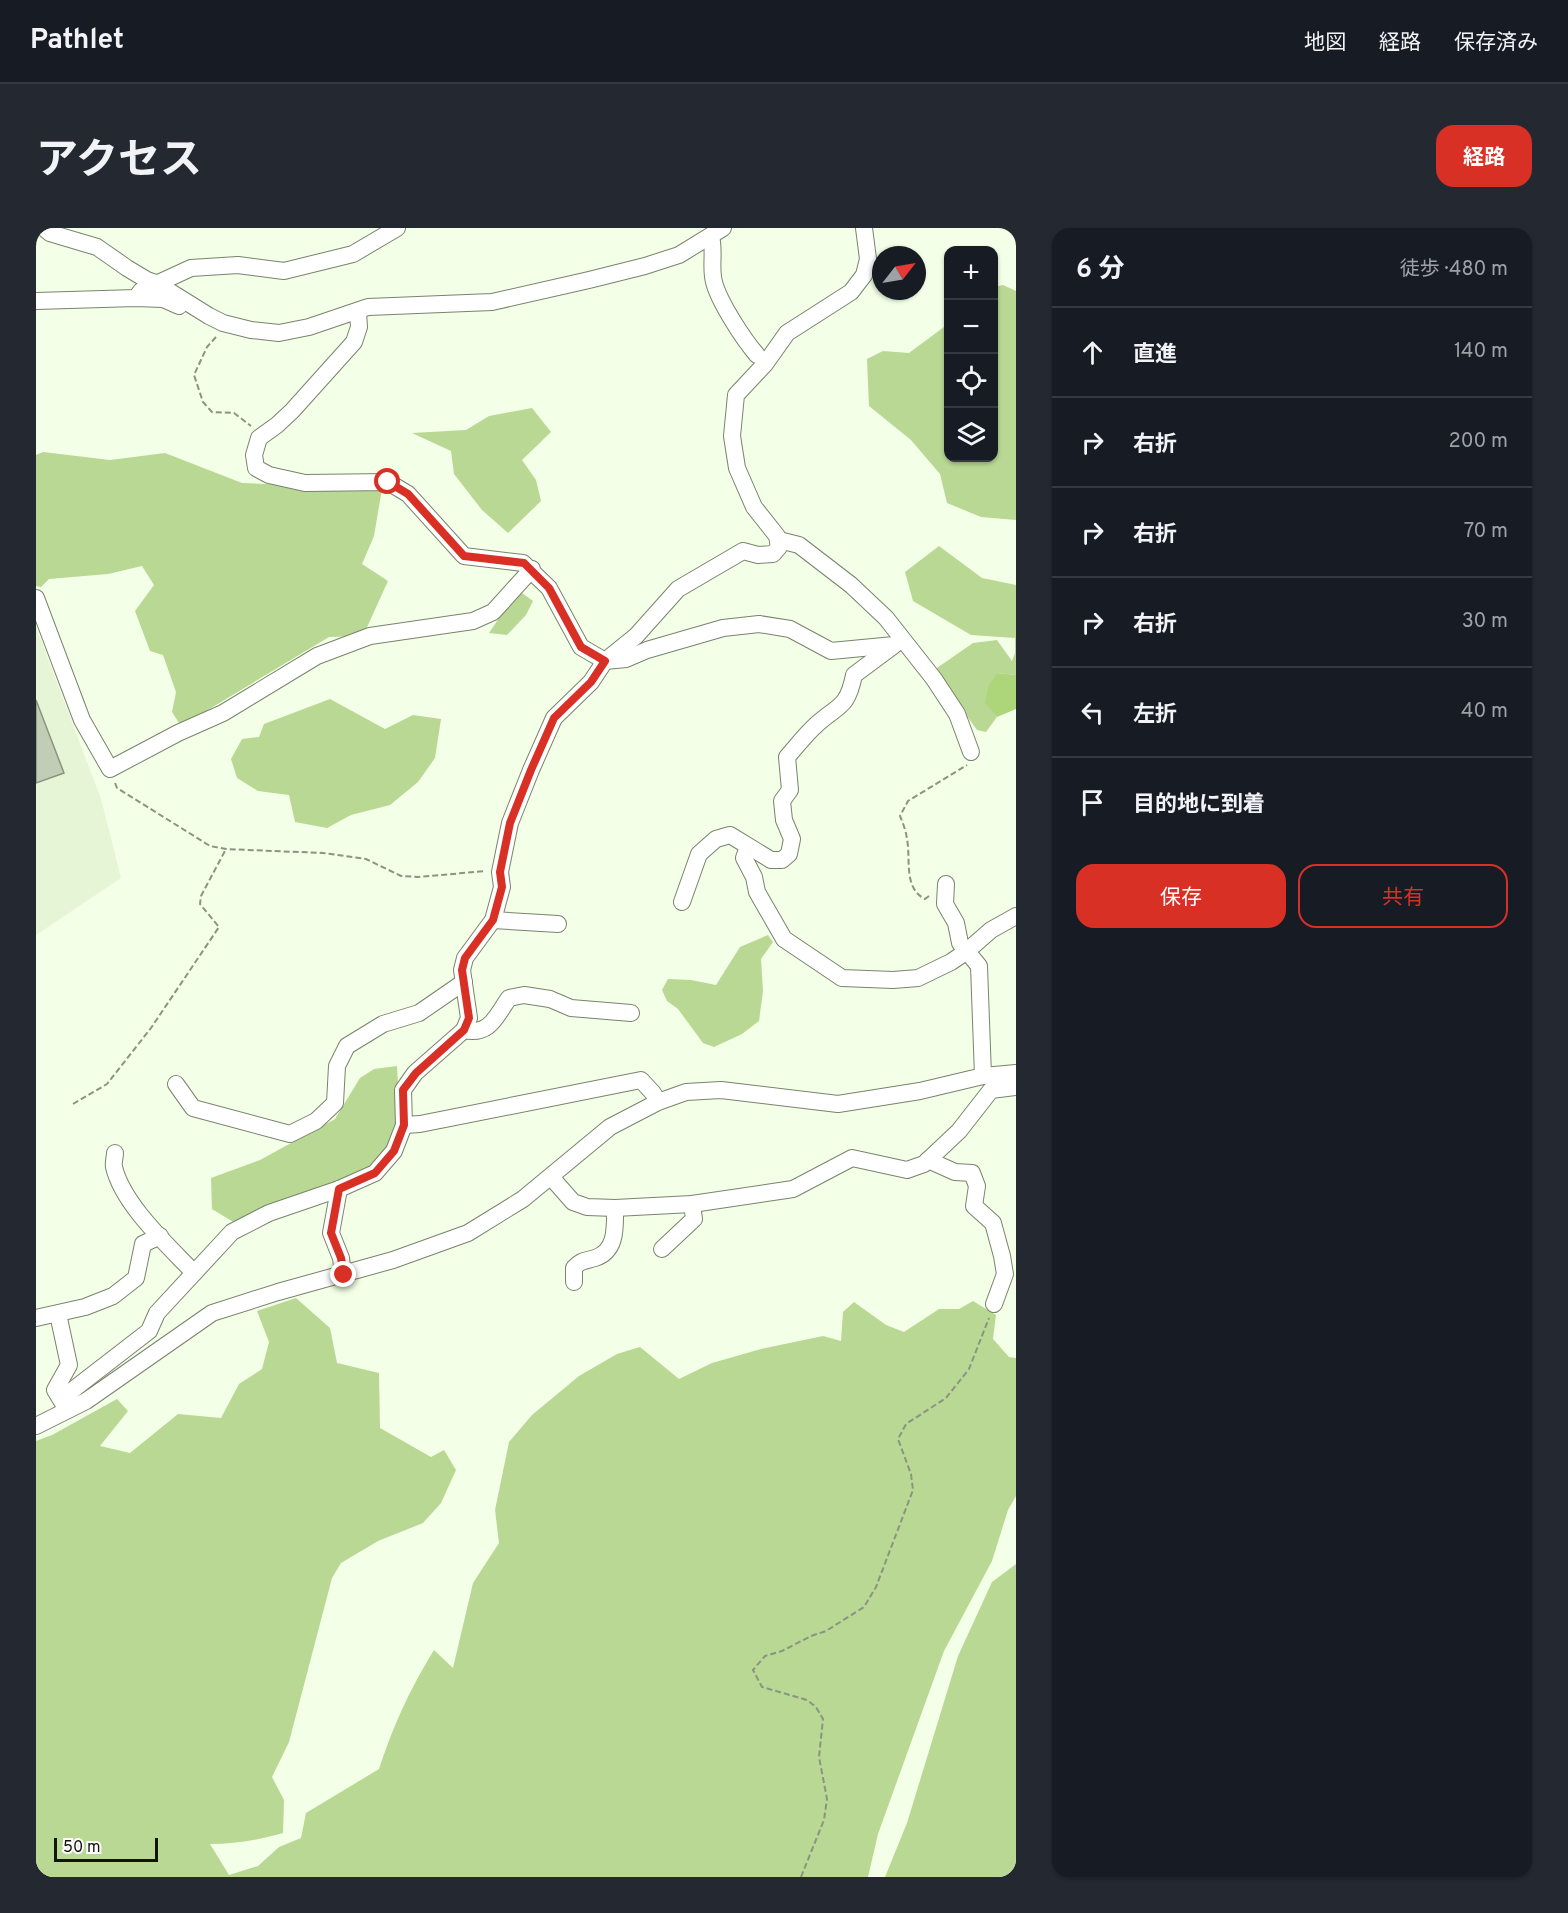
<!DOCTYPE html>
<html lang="ja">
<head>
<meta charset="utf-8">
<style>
  body { margin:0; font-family:Overpass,"Noto Sans JP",sans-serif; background:#242831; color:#f1f3f6 }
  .controls { position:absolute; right:18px; top:18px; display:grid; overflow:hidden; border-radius:12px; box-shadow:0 2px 4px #0004 }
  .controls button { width:54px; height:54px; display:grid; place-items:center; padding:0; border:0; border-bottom:2px solid #363941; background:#171b24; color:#f1f3f6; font:30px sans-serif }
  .compass { position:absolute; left:836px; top:18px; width:54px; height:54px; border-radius:50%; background:#171b24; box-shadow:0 2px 4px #0004; rotate:59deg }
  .scale { position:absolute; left:18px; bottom:15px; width:104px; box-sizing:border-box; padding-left:6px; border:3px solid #11150d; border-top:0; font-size:16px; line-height:21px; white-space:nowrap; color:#11150d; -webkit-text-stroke:4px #fff; paint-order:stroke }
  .stop { position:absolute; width:18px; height:18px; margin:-14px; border:4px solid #d93025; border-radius:50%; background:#fff }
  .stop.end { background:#d93025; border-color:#fff; box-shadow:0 2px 6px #0008 }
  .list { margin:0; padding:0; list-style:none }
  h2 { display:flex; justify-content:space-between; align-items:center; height:78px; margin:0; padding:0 24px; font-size:26px }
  h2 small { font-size:20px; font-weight:400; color:#9ea1a6 }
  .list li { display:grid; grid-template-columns:39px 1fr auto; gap:18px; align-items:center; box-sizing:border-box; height:90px; padding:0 24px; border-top:2px solid #363941 }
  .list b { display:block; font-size:22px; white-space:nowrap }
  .list em { font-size:20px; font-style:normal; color:#9ea1a6 }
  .actions { display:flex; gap:12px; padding:18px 24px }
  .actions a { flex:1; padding:14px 0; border:2px solid #d93025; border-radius:18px; text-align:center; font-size:21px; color:#d93025 }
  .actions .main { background:#d93025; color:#fff }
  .icon { flex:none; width:33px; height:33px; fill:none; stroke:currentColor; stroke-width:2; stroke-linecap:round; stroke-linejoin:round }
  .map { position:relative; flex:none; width:980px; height:1649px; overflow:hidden; border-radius:18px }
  header { display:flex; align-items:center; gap:36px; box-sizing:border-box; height:84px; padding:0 30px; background:#171b24; border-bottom:2px solid #363941 }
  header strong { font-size:28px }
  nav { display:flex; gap:33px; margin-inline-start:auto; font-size:21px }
  .intro { display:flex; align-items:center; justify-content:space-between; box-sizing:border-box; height:144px; padding:0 36px }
  h1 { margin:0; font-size:42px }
  .button { padding:15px 27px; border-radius:18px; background:#d93025; color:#fff; font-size:21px; font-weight:700 }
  main { display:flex; gap:36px; padding:0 36px }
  aside { flex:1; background:#171b24; border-radius:18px; box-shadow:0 2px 4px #0004 }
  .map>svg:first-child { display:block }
  .built { fill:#e6f5d5 }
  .green { fill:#b9d894 }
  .water { fill:#add579 }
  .building { fill:#c1cdb5; stroke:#8a947e; stroke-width:1.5 }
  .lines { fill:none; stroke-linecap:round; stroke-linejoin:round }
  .minor-casing { stroke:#79836d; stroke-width:18 }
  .path { stroke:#8b9483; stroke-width:2; stroke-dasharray:6 3; stroke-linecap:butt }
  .minor { stroke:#fff; stroke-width:16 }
  .route { stroke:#d93025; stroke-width:8 }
</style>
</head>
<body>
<header>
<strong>Pathlet</strong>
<nav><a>地図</a><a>経路</a><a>保存済み</a></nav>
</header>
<div class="intro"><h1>アクセス</h1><a class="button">経路</a></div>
<main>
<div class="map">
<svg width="980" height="1649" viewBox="0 0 980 1649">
  <rect width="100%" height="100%" fill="#f3ffe6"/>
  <path class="built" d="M0 399 65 571 85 650 0 707Z"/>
  <g class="green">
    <path d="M967 57 980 63V292L945 289 911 275 904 246 875 212 833 178 831 131 847 123 873 125 912 96V230H957L958 59Z"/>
    <path d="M496 180 515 204 486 232 500 252 505 273 472 305 446 282 418 246 415 223 376 205 430 202 453 188Z"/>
    <path d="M7 224 74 232 129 225 206 255 346 261 338 308 326 336 352 353 327 408 293 409 145 498 136 484 140 464 127 427 114 423 99 383 118 357 106 338 72 346 13 351 5 359 0 358V227Z"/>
    <path d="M903 318 946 350 980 357V447L961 445 950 475 961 489 950 504 941 502 898 442 937 415 961 412 976 433 979 425V410L935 407 877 373 869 344Z"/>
    <path d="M486 365 497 373 490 387 471 407 453 405 471 378Z"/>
    <path d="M294 471 349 501 377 487 405 491 399 530 382 554 354 577 315 587 291 600 259 594 253 567 222 563 201 550 195 531 206 511 223 509 228 496Z"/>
    <path d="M732 707 737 714 725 731 727 763 723 793 706 806 678 819 667 815 642 781 631 773 626 762 632 751 655 752 680 757 704 719Z"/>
    <path d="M361 838 364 897 351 923 334 939 199 995 176 981 175 950 224 932 299 891 324 850 338 841Z"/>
    <path d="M260 1070 294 1100 301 1135 343 1145 344 1200 395 1229 408 1222 420 1242 405 1275 387 1295 342 1313 305 1335 296 1350 253 1514 236 1549 248 1572 247 1605C223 1612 199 1616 174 1616L193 1647 222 1638 243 1619 265 1610 270 1585 343 1541C358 1496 373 1463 398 1422L417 1440 437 1355 463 1315 459 1282 473 1214 496 1187 543 1148 581 1126 604 1119 643 1151 676 1135 725 1121 787 1108 805 1113 807 1084 818 1074 850 1097 868 1104 903 1081H923L937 1073 960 1087 957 1111 973 1129 980 1130V1268L972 1282 956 1333 908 1423 842 1606 832 1649H0V1213L16 1207 81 1171 92 1183 64 1218 94 1225 142 1186 185 1190 203 1156 226 1141 233 1114 221 1083Z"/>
    <path d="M980 1336V1649H849L871 1595 922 1428 956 1354Z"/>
  </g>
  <path class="water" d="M961 445 980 447V481L961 489 949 475 952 459Z"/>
  <path class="building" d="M0 472 28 545 0 555Z"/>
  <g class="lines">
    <g class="minor-casing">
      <g id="minor">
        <path d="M8 0 14 5 61 19 91 40 111 52 120 55 173 88 187 95 215 102 243 105 273 99 332 79 456 74 553 52 609 38 643 27 687 0"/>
        <path d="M675 8C679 25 674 39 678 54 683 74 708 112 721 127"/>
        <path d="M100 70 105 63 155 40 202 37 248 43 317 26 361 0"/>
        <path d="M0 73 100 70 127 71 143 78"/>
        <path d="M322 84 323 99 318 114 256 183 241 197 223 210 218 227 220 240 233 247 269 255 352 254 372 266 428 328 487 335 513 360 545 419 569 433 590 431 611 422 687 400 723 396 754 401 795 423 858 417 866 411"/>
        <path d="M743 312 763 317 815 357 850 390 898 451 921 486 935 524"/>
        <path d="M0 370 46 492 74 541 142 505 187 485 281 428 334 408 437 393 457 384 496 341"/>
        <path d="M712 619 708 630 718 649 721 664 748 711 806 750 857 752 882 750 915 734 931 723 955 702 980 688"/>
        <path d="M910 656 909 676 920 695 924 715 943 738 947 848"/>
        <path d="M646 674 663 626 680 611 694 607 735 632H746L753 626 756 611 748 592 746 573 754 562 751 529C760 519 769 507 780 497 803 476 811 481 818 447L857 418"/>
        <path d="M457 692 522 696"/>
        <path d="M428 802C454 808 460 788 473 770L488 767 514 771 535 780 595 785"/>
        <path d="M140 856 157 880 254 906 280 893 299 875 301 838 311 818 347 796 383 785 428 754"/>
        <path d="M622 874 617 865 605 852 384 896 368 897 367 862 379 845 428 802 433 790 426 742 429 730 457 692 466 659 464 644 474 595 495 542 518 490 555 454 569 433 600 408 642 361 707 323 722 327 737 326 743 319 741 308 718 279 701 240 696 208 700 167 729 136 751 105 815 64 828 47 832 31 828 0"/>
        <path d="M79 925C79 929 77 935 78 939 87 977 132 1017 158 1045"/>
        <path d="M892 932 919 944 936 945 941 958 938 978 957 995 966 1028 969 1046 958 1076"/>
        <path d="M515 949 537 974 551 979 579 980 656 976 757 961 816 930 871 942 888 936 923 903 955 862 980 859"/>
        <path d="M303 961 295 1005 305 1030 307 1047"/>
        <path d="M626 1021 658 991 656 976"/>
        <path d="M538 1054V1040C545 1032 549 1033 559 1030 581 1023 579 999 579 980"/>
        <path d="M22 1086 33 1137 19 1162 30 1180"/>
        <path d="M0 1090 49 1079 77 1068 100 1050 107 1016 124 1008"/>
        <path d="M25 1171 113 1103 121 1085 196 1004 233 985 303 961 339 945 358 923 368 897"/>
        <path d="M0 1198 50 1173 176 1085 242 1064 357 1032 432 1005 487 971 574 899 622 874 650 864 685 862 802 876 884 863 947 848 980 845"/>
      </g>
    </g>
    <g class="path">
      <path d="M180 109 171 119 158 147 167 174 176 184 198 185 215 198"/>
      <path d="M79 555 81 560 174 618 190 621 287 625 330 631 365 648 382 649 450 643"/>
      <path d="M893 668 889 671C867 660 875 631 871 611 870 603 867 595 864 588L872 573 931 537"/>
      <path d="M37 876 71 856 115 800 183 699 164 676 165 668 190 621"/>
      <path d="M765 1649 788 1592 791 1571 783 1529 787 1491 780 1479 771 1472 726 1459 717 1442 729 1428 746 1423 775 1408 790 1403 828 1379 840 1359 877 1262 875 1246 862 1211 870 1196 910 1170 933 1141 953 1090"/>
    </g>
    <use href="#minor" class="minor"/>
  </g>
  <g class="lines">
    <path class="route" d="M308 1047 305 1030 295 1005 303 961 339 945 358 923 368 897 367 862 380 845 428 802 433 790 426 742 429 730 457 692 466 659 464 644 474 595 495 542 518 490 555 454 569 433 545 419 513 360 488 335 428 328 372 266 352 254"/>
  </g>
</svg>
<div class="controls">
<button>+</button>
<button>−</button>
<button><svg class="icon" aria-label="locate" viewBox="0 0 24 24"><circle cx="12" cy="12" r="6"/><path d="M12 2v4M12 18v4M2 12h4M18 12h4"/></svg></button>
<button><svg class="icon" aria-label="layers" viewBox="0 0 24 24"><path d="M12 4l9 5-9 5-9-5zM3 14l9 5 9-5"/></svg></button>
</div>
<svg class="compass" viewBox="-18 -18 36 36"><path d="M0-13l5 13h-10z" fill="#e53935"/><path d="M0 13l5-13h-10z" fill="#9ea1a6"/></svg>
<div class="scale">50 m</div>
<div class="stop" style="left:352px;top:254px"></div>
<div class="stop end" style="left:308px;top:1047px"></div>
</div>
<aside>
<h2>6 分<small>徒歩 · 480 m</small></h2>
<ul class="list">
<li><svg class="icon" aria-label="ahead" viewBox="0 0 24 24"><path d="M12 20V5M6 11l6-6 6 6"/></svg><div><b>直進</b></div><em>140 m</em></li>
<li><svg class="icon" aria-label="right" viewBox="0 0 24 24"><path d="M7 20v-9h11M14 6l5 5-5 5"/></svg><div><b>右折</b></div><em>200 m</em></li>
<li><svg class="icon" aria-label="right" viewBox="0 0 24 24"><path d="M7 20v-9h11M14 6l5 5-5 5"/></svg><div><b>右折</b></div><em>70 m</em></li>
<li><svg class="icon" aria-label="right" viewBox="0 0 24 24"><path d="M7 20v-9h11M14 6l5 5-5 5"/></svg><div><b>右折</b></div><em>30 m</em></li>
<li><svg class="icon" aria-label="left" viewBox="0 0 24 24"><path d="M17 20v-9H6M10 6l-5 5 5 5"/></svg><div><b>左折</b></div><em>40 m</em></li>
<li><svg class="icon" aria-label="arrive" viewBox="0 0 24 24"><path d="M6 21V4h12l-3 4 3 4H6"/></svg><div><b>目的地に到着</b></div></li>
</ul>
<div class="actions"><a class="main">保存</a><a>共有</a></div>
</aside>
</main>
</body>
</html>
